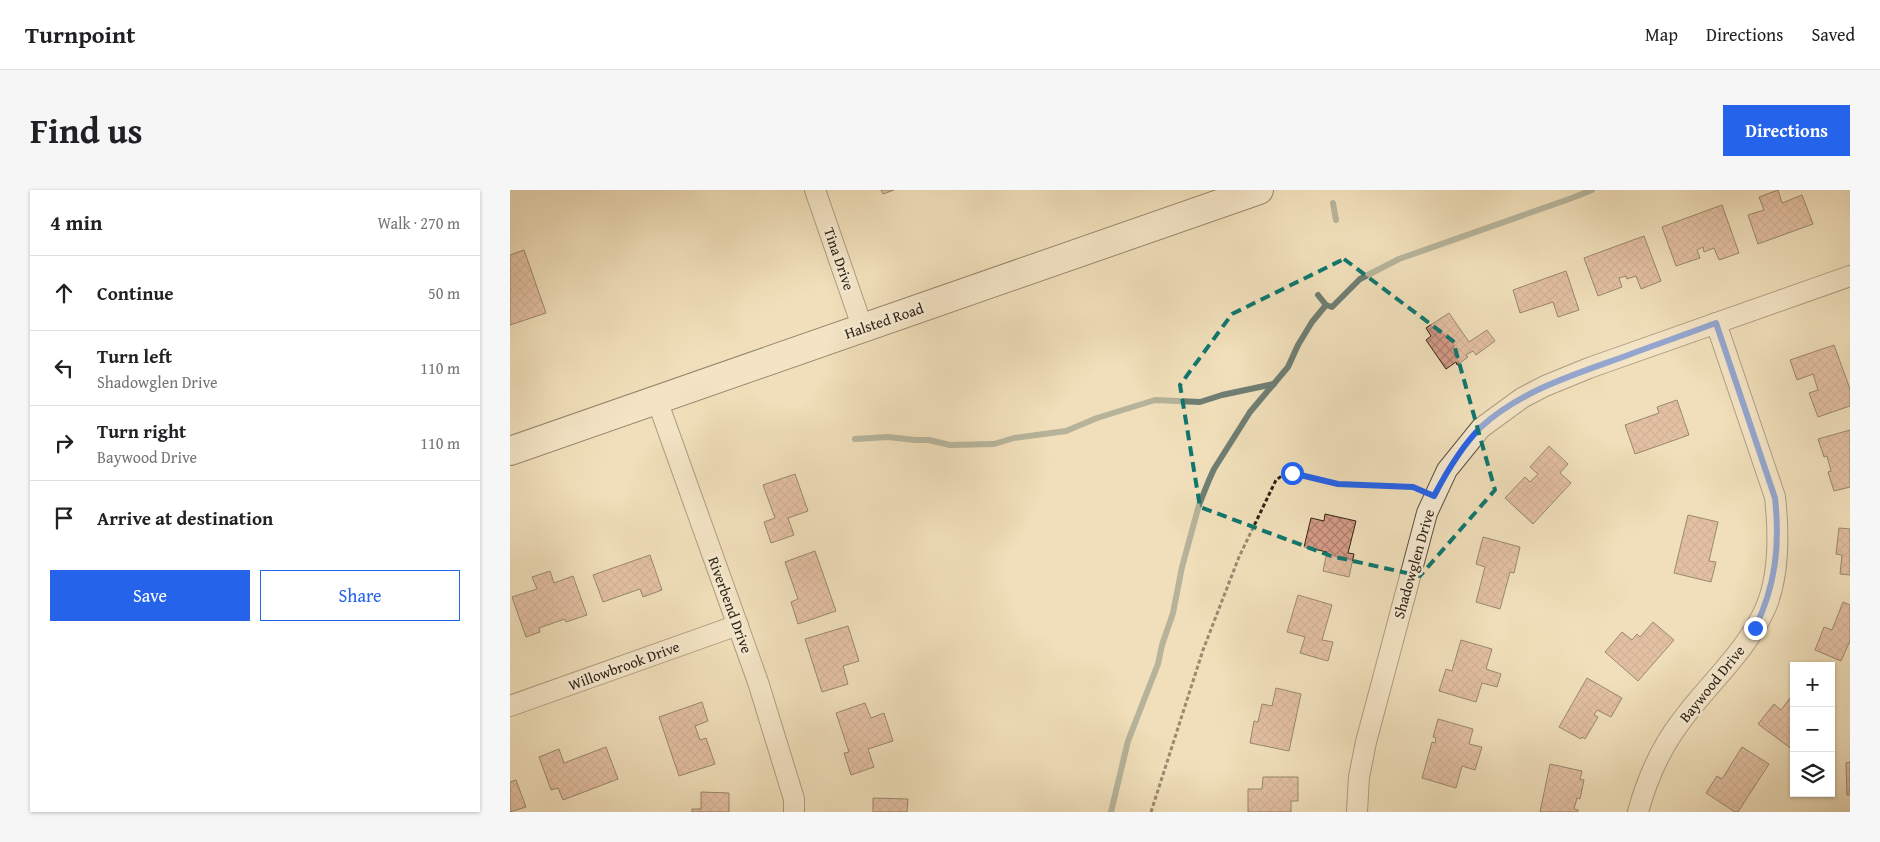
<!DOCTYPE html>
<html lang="en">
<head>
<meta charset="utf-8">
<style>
  body { margin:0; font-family:"Gentium Book Plus",serif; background:#f6f6f6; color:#202124 }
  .controls { position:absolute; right:15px; bottom:15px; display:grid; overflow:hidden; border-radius:0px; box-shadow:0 1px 4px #0004 }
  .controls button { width:45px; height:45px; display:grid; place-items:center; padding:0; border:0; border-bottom:1px solid #e0e0e0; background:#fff; color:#202124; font:25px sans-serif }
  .stop { position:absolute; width:15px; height:15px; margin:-11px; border:4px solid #2563eb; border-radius:50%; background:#fff }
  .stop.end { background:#2563eb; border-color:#fff; box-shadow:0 1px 5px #0008 }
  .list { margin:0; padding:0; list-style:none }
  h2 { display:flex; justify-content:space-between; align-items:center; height:65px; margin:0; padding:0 20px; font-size:21px }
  h2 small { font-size:16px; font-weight:400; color:#757577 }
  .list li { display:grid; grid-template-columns:32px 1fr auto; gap:15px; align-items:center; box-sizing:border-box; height:75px; padding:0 20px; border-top:1px solid #e0e0e0 }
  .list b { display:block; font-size:19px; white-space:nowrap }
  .list p { margin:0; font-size:16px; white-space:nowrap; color:#757577 }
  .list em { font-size:16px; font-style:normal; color:#757577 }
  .actions { display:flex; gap:10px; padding:15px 20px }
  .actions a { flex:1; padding:11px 0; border:1px solid #2563eb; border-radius:0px; text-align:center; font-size:18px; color:#2563eb }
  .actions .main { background:#2563eb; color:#fff }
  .icon { flex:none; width:28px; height:28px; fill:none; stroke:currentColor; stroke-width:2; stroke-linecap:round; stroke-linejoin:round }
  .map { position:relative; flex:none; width:1340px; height:622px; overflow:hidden; border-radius:0px }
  header { display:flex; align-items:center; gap:30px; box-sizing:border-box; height:70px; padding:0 25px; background:#fff; border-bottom:1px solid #e0e0e0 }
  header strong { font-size:24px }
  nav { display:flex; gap:28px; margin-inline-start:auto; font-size:18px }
  .intro { display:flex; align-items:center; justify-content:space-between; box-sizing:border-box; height:120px; padding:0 30px }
  h1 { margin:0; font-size:35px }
  .button { padding:12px 22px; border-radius:0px; background:#2563eb; color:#fff; font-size:18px; font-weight:700 }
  main { display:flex; gap:30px; padding:0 30px }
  aside { flex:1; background:#fff; border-radius:0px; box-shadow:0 1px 4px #0004 }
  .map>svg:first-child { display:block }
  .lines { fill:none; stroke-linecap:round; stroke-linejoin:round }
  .stream { stroke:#6f7e73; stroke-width:6 }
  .building { fill:url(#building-cross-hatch); stroke:#2e2215 }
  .street-casing { stroke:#5e513e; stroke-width:22 }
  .secondary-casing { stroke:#2e2215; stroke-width:30 }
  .path { stroke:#2e2215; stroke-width:3; stroke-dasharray:4 2.5; stroke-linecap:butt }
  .street { stroke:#f5ead2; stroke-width:20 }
  .secondary { stroke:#f5ead2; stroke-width:28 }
  .route { stroke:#2563eb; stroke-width:6 }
  .marked { fill:none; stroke:#0f766e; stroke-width:4; stroke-dasharray:10 6; stroke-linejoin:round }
  .labels { text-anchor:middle; stroke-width:5; stroke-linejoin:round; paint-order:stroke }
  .street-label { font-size:15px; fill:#2e2215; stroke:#f5ead2 }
</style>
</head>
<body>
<header>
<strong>Turnpoint</strong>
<nav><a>Map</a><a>Directions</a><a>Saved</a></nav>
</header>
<div class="intro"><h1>Find us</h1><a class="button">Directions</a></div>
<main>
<aside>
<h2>4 min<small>Walk · 270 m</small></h2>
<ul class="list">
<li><svg class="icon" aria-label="ahead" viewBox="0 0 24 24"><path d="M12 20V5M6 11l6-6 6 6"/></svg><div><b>Continue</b></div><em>50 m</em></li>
<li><svg class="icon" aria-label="left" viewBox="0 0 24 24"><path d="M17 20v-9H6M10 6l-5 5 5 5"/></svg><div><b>Turn left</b><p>Shadowglen Drive</p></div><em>110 m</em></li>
<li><svg class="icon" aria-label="right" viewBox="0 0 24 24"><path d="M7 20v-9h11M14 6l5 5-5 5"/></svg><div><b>Turn right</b><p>Baywood Drive</p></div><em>110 m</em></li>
<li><svg class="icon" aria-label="arrive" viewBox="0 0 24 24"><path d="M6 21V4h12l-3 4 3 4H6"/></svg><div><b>Arrive at destination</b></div></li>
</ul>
<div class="actions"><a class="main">Save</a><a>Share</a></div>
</aside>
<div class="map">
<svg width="1340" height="622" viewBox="0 0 1340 622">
  <defs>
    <pattern id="building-cross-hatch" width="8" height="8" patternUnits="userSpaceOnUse" patternTransform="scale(1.25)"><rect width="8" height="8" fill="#d59c88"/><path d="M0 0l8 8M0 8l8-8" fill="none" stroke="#ad7f6e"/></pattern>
  </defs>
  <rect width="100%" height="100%" fill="#f0dfba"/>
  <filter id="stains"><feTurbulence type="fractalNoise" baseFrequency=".004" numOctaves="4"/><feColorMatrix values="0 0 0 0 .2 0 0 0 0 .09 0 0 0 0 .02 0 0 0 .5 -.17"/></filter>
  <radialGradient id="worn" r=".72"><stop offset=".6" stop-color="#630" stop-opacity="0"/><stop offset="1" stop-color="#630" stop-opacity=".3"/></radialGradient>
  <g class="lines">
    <g class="stream">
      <path d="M823 13 826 30"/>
      <path d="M808 105 816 115 822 117 850 89 889 69 1062 8 1082 0"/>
      <path d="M345 249 378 247 405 250H419L440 255 484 254 504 248 556 241 587 228 645 210 690 212 712 205 764 194"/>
      <path d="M601 622 618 551 648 474 652 455 663 423 672 377 689 315 699 290 704 279 740 222 778 177 788 155 802 132 816 115"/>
    </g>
  </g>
  <g class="building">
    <path d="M371 0H384L373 4Z"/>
    <path d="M1268 0 1272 13 1292 5 1303 34 1248 54 1238 25 1254 20 1249 7Z"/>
    <path d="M1212 15 1229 63 1209 70 1204 58 1194 62 1193 57 1187 60 1190 68 1166 76 1152 37Z"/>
    <path d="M1134 46 1151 91 1131 99 1126 86 1117 89 1116 86 1109 88 1112 97 1088 106 1074 68Z"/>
    <path d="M14 60 36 123 0 135V65Z"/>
    <path d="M1056 81 1069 120 1048 127 1043 112 1010 123 1003 100Z"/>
    <path d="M939 123 959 152 977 140 985 151 966 165 963 161 956 165 958 167 947 175 946 172 936 179 916 150 921 146 916 138Z"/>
    <path d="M1324 155 1340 199V216L1308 227 1299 203 1308 200 1303 184 1287 190 1280 170Z"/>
    <path d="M1167 210 1179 245 1125 264 1115 235 1149 223 1147 217Z"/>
    <path d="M1340 240V297L1324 301 1318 282 1321 281 1317 266 1314 267 1308 249Z"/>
    <path d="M1039 256 1058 274 1050 283 1061 293 1023 334 995 308 1015 287 1020 292 1028 284 1020 277Z"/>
    <path d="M285 284 298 321 278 328 284 345 261 353 254 332 265 328 253 295Z"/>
    <path d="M815 324 846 331 838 363 844 364 839 387 813 381 817 362 794 357 801 328 814 331Z"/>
    <path d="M1178 325 1208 332 1199 371 1206 372 1201 392 1164 383Z"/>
    <path d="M1329 338 1340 339V385L1330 384 1332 365 1326 364Z"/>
    <path d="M973 347 1010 357 1004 383 1000 382 990 419 966 412 975 377 966 374Z"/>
    <path d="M305 361 326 421 288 434 281 412 288 409 275 372Z"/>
    <path d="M140 365 152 400 133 407 130 399 93 412 83 385Z"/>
    <path d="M40 381 44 393 63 386 77 425 56 432 55 429 29 438 30 442 16 447 2 407 27 399 22 387Z"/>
    <path d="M788 405 822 415 812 450 823 452 818 471 790 463 795 447 777 442Z"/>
    <path d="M1333 412 1340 415V453H1339L1331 471 1305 460 1314 437 1322 440Z"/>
    <path d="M1143 432 1164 450 1128 491 1095 462 1112 442 1122 450 1127 444 1130 447Z"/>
    <path d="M338 436 349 471 333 476 338 494 312 502 295 449Z"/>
    <path d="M951 450 982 459 976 479 991 484 987 497 972 493 966 512 929 501 936 479 942 481Z"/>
    <path d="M1077 488 1112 508 1101 527 1087 520 1084 525 1088 527 1075 549 1072 547 1071 549 1049 537Z"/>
    <path d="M766 498 791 504 779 561 740 553 744 531 748 532 752 514 762 516Z"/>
    <path d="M1284 503V559L1283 560 1248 534 1264 514 1271 520Z"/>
    <path d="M192 512 198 531 185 536 190 550 196 548 205 574 169 586 149 527Z"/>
    <path d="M355 513 361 528 374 523 383 551 358 559 364 577 341 585 334 563 339 562 326 523Z"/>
    <path d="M928 529 963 539 959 554 972 557 965 580 952 576 946 598 912 588 922 552 925 553 926 548 923 547Z"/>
    <path d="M96 557 108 589 53 610 48 598 41 600 29 567 49 559 54 573Z"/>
    <path d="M1232 557 1259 574 1228 622H1225L1196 603 1207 586 1212 589Z"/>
    <path d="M1340 572V605H1337L1336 573Z"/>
    <path d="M1040 574 1072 581 1070 589 1074 590 1070 609 1067 608 1064 619 1068 620V622H1030Z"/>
    <path d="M753 587H788V611H781V622H738V599H752Z"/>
    <path d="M6 590 16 617 0 622V592Z"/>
    <path d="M191 602 219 603V622H182V619H191Z"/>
    <path d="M363 608 398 609 397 622H363Z"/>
  </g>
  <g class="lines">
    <g class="street-casing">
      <g id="street">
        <path d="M305 0 353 139"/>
        <path d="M147 210 248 492 284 609V622"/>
        <path d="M0 516 228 435"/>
        <path d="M847 622 849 587 856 552 917 323 937 280 971 238 1012 208 1035 196 1079 178 1340 86"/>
        <path d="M1128 622C1137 589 1151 557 1172 530 1200 492 1237 461 1256 417 1270 383 1269 343 1265 307L1206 133"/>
      </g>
    </g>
    <g class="secondary-casing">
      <path id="secondary" d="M0 261 749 0"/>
    </g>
    <path class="path" d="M641 622 693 460 729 367 766 290 773 285 782 283 828 294 881 295 906 298"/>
    <use href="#street" class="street"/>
    <use href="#secondary" class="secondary"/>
  </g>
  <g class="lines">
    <path class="route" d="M782 283 828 294 903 297 924 306C937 281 951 257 971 237 1009 202 1062 185 1110 168 1142 156 1174 145 1206 133L1265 308C1270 354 1266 395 1245 438"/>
  </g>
  <path d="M0 0H1340V622H0ZM834 69 943 151 985 300 910 386 821 366 690 317 670 195 722 124Z" fill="#f0dfba" fill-opacity=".55" fill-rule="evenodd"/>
  <path class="marked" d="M834 69 943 151 985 300 910 386 821 366 690 317 670 195 722 124Z"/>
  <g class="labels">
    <g class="street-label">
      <text transform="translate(329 69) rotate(71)" y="5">Tina Drive</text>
      <text transform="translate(374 131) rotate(-19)" y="5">Halsted Road</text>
      <text transform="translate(904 374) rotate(-74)" y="5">Shadowglen Drive</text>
      <text transform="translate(220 415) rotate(70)" y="5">Riverbend Drive</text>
      <text transform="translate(114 476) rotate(-20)" y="5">Willowbrook Drive</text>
      <text transform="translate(1202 494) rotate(-51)" y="5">Baywood Drive</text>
    </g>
  </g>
  <rect width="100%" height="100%" filter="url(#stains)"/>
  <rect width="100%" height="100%" fill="url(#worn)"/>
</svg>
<div class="controls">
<button>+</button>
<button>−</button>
<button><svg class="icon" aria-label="layers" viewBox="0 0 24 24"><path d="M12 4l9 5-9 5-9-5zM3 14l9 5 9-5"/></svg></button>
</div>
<div class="stop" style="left:782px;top:283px"></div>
<div class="stop end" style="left:1245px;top:438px"></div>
</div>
</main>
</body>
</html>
